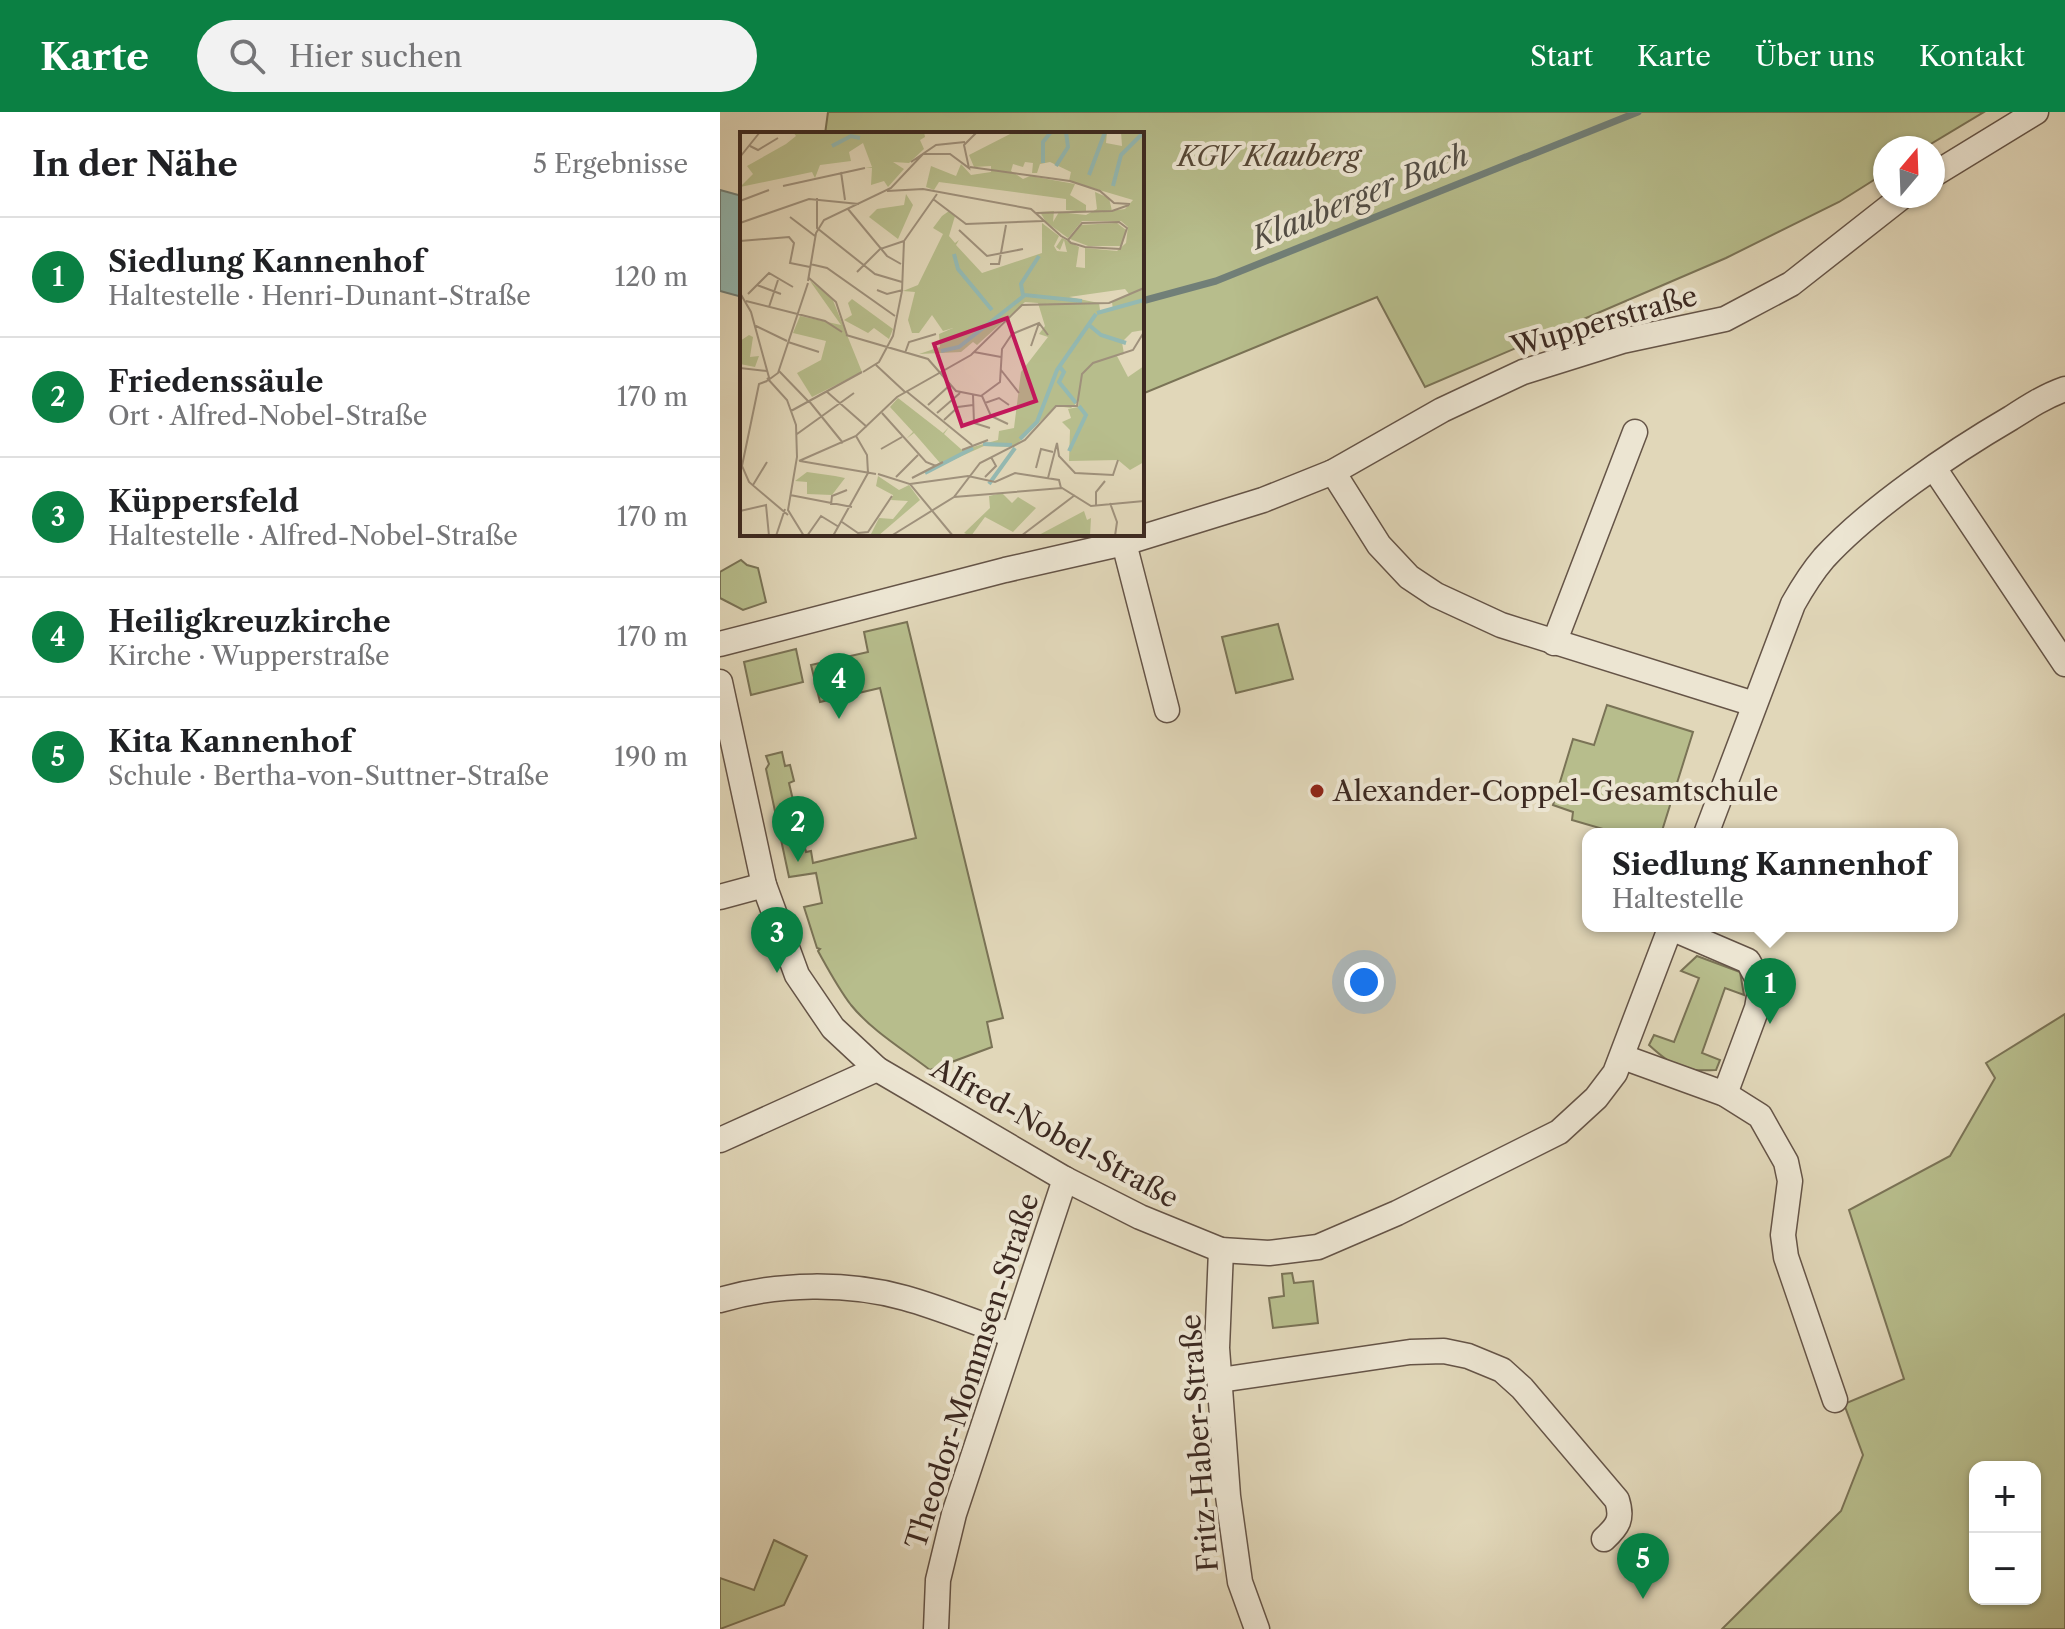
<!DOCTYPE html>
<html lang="de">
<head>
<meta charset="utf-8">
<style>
  body { margin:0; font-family:"Libre Caslon Text",serif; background:#f2f2f2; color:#202124 }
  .controls { position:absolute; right:24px; bottom:24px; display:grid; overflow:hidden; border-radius:16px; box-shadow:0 2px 6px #0004 }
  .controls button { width:72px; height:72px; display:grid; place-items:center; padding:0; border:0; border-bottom:2px solid #e0e0e0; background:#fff; color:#202124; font:40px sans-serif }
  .compass { position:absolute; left:1153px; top:24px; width:72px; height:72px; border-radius:50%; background:#fff; box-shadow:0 2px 6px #0004; rotate:19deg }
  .you { position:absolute; left:644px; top:870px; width:28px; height:28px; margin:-20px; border:6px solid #fff; border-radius:50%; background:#1a73e8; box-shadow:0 0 0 12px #1a73e833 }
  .badge { display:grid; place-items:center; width:52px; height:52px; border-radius:50%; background:#0b8043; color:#fff; font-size:26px; font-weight:700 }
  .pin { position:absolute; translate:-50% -66px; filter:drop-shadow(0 2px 4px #0008) }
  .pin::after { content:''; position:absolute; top:42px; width:28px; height:24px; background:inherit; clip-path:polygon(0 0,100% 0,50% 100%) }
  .popup { position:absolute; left:862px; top:716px; width:376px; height:104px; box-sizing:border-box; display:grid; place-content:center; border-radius:16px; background:#fff; filter:drop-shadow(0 2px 6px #0005); font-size:26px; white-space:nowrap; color:#757577 }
  .popup b { font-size:30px; color:#202124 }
  .popup::after { content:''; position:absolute; left:50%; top:100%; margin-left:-16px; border:16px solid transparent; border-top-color:#fff }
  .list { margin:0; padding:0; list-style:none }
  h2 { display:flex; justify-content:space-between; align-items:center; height:104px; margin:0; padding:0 32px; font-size:34px }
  h2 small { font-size:26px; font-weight:400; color:#757577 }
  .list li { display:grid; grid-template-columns:52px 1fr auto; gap:24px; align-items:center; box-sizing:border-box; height:120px; padding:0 32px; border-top:2px solid #e0e0e0 }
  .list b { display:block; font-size:30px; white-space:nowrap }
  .list p { margin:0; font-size:26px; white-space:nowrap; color:#757577 }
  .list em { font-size:26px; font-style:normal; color:#757577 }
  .icon { flex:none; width:44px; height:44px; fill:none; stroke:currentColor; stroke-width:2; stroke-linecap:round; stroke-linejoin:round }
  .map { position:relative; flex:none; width:1345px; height:1517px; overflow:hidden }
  header { display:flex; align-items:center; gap:48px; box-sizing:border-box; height:112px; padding:0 40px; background:#0b8043; color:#fff }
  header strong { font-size:38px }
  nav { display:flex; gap:44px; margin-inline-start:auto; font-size:28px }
  .search { width:560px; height:72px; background:#f2f2f2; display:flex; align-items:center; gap:20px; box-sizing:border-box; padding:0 28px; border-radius:44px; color:#757577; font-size:30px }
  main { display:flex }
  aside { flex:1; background:#fff }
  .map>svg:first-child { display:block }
  .green { fill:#b7bd8c; stroke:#7a7356; stroke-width:2; fill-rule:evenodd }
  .water { fill:#94b9b2; stroke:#717f78; stroke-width:2 }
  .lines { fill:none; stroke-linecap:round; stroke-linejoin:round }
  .stream { stroke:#717f78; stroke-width:7 }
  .minor-casing { stroke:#655447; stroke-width:27 }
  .minor { stroke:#ece5d2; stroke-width:24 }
  .poi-dot { fill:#8f2418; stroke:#ece5d2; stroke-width:3 }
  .labels { text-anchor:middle; stroke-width:8; stroke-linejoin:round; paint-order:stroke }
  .park-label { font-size:28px; font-style:italic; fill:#554736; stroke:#ece5d2 }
  .street-label { font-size:28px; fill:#3c2921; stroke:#ece5d2 }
  .poi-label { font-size:28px; fill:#3c2921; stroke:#ece5d2; text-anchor:start }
  .water-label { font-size:30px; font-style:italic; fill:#524d45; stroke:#ece5d2 }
  .inset-river { fill:none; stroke:#94b9b2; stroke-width:4 }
  .inset-road { fill:none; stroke:#9f917c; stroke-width:2 }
  .view { fill:#c2185b; fill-opacity:0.15; stroke:#c2185b; stroke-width:4 }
  .inset-edge { fill:none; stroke:#3c2921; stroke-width:4 }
</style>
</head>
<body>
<header>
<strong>Karte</strong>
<div class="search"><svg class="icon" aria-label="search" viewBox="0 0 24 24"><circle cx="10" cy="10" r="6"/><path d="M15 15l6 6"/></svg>Hier suchen</div>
<nav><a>Start</a><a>Karte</a><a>Über uns</a><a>Kontakt</a></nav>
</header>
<main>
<aside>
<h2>In der Nähe<small>5 Ergebnisse</small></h2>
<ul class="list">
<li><span class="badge">1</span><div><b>Siedlung Kannenhof</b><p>Haltestelle · Henri-Dunant-Straße</p></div><em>120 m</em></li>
<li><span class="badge">2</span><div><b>Friedenssäule</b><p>Ort · Alfred-Nobel-Straße</p></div><em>170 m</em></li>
<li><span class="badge">3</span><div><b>Küppersfeld</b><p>Haltestelle · Alfred-Nobel-Straße</p></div><em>170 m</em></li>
<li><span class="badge">4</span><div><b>Heiligkreuzkirche</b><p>Kirche · Wupperstraße</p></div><em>170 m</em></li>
<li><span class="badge">5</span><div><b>Kita Kannenhof</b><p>Schule · Bertha-von-Suttner-Straße</p></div><em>190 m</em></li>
</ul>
</aside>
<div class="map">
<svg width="1345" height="1517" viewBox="0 0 1345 1517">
  <rect width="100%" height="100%" fill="#e1d7b9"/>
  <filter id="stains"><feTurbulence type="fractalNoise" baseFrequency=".0025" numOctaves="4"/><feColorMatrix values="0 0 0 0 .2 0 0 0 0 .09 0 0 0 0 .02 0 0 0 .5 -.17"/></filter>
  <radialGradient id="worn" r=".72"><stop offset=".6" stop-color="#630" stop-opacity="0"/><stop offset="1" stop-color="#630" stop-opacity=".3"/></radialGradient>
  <g class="green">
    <path d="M108 0H1264L1204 36H1165V61L1119 90 1006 146 705 275 657 185 422 282V22H105Z"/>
    <path d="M21 448 27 453 38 456 46 490 23 498 0 486V460Z"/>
    <path d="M187 510 283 906 267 910 272 935 210 958C184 938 152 919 131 893 118 876 108 857 98 839L100 837 97 836 84 795 102 791 96 761 69 765 46 657 49 652 46 644 62 640 65 654 70 653 74 669 69 671 80 718 85 717 89 731 84 732 86 740 91 739 93 751 196 726 160 576 100 590 91 553 148 540 144 520Z"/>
    <path d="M558 512 573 567 516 581 502 525Z"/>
    <path d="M76 537 83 570 31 583 24 550Z"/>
    <path d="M887 593 973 620 941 722H900L852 708 853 700 833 693 853 627 874 633Z"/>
    <path d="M977 844 1020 860 1024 883 1005 876 982 941 1000 948 996 958C963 960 954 956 929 933L934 923 954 930 979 866 961 859Z"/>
    <path d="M1345 902V1517H1002L1121 1399 1143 1343 1124 1292 1184 1267 1129 1098 1230 1044 1275 966 1266 951ZM1255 1355H1315V1487H1255Z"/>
    <path d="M572 1161 574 1171 593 1169 598 1211 553 1216 549 1186 564 1184 562 1162Z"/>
    <path d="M54 1428 87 1444 64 1493 0 1517V1466L34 1478Z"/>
  </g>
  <path class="water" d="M0 78 22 84V185L0 179Z"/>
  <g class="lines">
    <path class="stream" d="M422 189 496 169 918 0"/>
    <g class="minor-casing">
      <g id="minor">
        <path d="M1213 63 1316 0"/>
        <path d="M1214 356 1345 552"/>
        <path d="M613 360 659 433 689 465 716 483 781 513 1034 592"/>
        <path d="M404 431 447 598"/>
        <path d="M834 531 915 320"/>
        <path d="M0 532 285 458 404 431 543 388 613 360 722 298 803 260 902 229 1005 207 1071 172 1183 84"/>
        <path d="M0 570 44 773 77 863 113 916 157 957 345 1067 420 1105 501 1138 549 1141 598 1135 677 1101 839 1020 876 986 895 961 951 814"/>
        <path d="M986 722 1073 492C1082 476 1092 460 1104 446 1150 396 1231 341 1291 306 1308 295 1325 284 1345 277"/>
        <path d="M0 785 44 773"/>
        <path d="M951 816 1028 849 1041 873 1037 896 1005 982"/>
        <path d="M903 945 1005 982 1040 1004 1066 1050 1070 1069 1063 1123 1066 1145 1115 1288"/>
        <path d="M0 1028 157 957"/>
        <path d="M501 1138 497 1236 508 1384 520 1470 537 1517"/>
        <path d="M0 1188C58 1171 127 1170 185 1186 221 1196 256 1211 292 1223"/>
        <path d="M500 1268 690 1240 724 1239 748 1244 782 1258 802 1276 897 1388C903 1407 898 1414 884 1427"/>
        <path d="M216 1517 218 1468 234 1402 345 1067"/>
      </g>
    </g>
    <use href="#minor" class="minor"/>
  </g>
  <circle class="poi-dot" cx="597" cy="679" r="8"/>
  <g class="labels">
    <g class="park-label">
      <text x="549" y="54">KGV Klauberg</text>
    </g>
    <g class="street-label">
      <text transform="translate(884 209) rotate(-16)" y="10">Wupperstraße</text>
      <text transform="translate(335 1021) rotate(29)" y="10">Alfred-Nobel-Straße</text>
      <text transform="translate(252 1259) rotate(-72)" y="10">Theodor-Mommsen-Straße</text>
      <text transform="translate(479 1331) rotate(-94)" y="10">Fritz-Haber-Straße</text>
    </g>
    <g class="poi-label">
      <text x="613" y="689">Alexander-Coppel-Gesamtschule</text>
    </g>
    <g class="water-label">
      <text transform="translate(640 85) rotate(-22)" y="10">Klauberger Bach</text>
    </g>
  </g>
  <g transform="translate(20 20)">
    <rect width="404" height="404" fill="#e1d7b9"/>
    <path d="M53 0H184L185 5 180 8 184 17 169 31 153 30 164 37 148 55 144 49 131 53 132 36H125L132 35 123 11 109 20 111 29 80 33 75 46 72 40 0 55 13 42 7 34 46 12 56 4ZM274 0H367L366 11 382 14 381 0H404V198L392 200 382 210 384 222 377 224 388 245 404 234V330L390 338 378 328 329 329 330 298 322 290 331 286 328 277 338 275 339 269 331 276 316 274 274 315 244 314 180 343 200 331 174 301 166 307 173 300 150 275 158 266 203 301 209 295 204 302 222 318 258 308 259 299 274 296 281 240 308 205 299 202 305 194 298 171 285 170 237 213 233 210 221 220 179 222 200 215 199 202 213 196 203 199 192 183 179 201H172L168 188 175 160 163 159 178 153 203 102 193 96 202 84 209 79 215 84 209 104 215 111 219 108 216 113 242 141 302 121V91L319 104 314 114 317 119 327 120 324 108 320 118 316 115 322 106 339 115 336 135 345 136V116L377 119 386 111 388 95 381 89H342L328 106 306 90 300 80 314 79 313 90 319 80 346 83 357 77 355 60 369 66 372 79 355 81 385 77 393 68 329 49 331 40 310 30 300 32 297 41H292L293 31 285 30 283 35 273 32 271 39 283 47 290 44 335 52 330 63 346 73V80L326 78V67L199 50 194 58 186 55 191 34 216 44 221 32 231 43 251 40V34L234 35 229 23ZM385 157 389 162 372 170 373 178H360L359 171 329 165ZM166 62 173 73 158 107 129 85 137 77 164 73ZM377 91 386 98 382 114H348L330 107 339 93ZM70 149 92 166 122 240 72 265 57 241 81 228 86 209 53 201 60 184 101 193ZM112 167 153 197 149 207 134 196 128 201 104 188 112 183 108 171ZM9 203 13 205 10 225 19 224 15 235 0 232V209ZM67 340 95 344 105 346 92 363 67 362V350L55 349ZM138 344 159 358 169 353 180 368 138 404H130L139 386 153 387 168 369 151 368 153 363 136 354ZM262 361 272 371 278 365 296 376 273 400 245 385 231 404 224 401 250 376 249 364ZM344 379 347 388 351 386 350 404H297Z" fill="#b7bd8c" fill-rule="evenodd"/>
    <path class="inset-river" d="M92 14 111 4 120 6M303 31V10L311 0M316 34 328 15 326 0M349 43 365 0M373 54 381 23 404 0M214 122 218 137 252 178M283 163 281 152 299 124M357 181 404 168M349 193 361 203 386 211M201 219 219 215 285 163 342 169M320 235 324 240 319 250 336 271M280 307 297 290 317 238 356 182M243 312 272 313M329 319 346 283 339 274M185 341 233 316M249 352 275 316"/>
    <path class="inset-road" d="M10 14 18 18 38 6M0 25 20 0M171 30 196 13 225 10M230 35 330 49 360 59 374 71 390 72M101 40 105 68M43 54 125 36M147 59 183 57 291 77 321 104 328 108 331 111 335 112 345 115 380 117 387 96 379 90 342 91 328 108M77 66V96L135 142 162 150M193 67 226 92 303 89M0 69 29 58M108 77 147 124 161 132M296 81 372 79 389 73M50 85 75 104M0 91 69 67 119 72M219 98 247 124 283 117M0 109 49 105 54 111 50 131 70 135M70 132 87 136 155 184M250 132H259L266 93M117 140 140 117 164 109M69 146 96 170 107 203M68 149 76 101 84 88 151 56 183 22H210L229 36 224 13 237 0M17 153 41 162M137 158 147 162 163 158M0 161 11 180 30 249M8 162 29 141 53 155M6 169 85 189 102 200M29 175 38 148M14 193 47 209M106 203 188 227 216 259 241 264 260 250 262 217 272 202 299 191 308 203M48 210 79 220M291 214 299 191M234 220 261 225M165 221 169 210 196 202M136 233 165 260M0 236 27 239M261 238 279 261M39 239 68 269M123 240 139 230 153 204 162 159 164 109 197 62M27 246 47 268 56 293 57 325 48 378 64 404M27 249 19 252 2 334 9 350 48 383M27 249 38 241 68 151M86 259 127 295M166 259 232 313M233 263 234 291 250 296M242 264 251 284 268 292M69 269 103 311M245 271 259 266 269 273M188 273 210 253M51 279 122 240M142 281 186 330 196 334M197 281 220 261M204 288 218 275 233 273M57 302 114 261M141 317 162 305M222 318 248 308M59 329 116 304 157 265 231 223 282 173 369 171 404 156M60 329 136 342M296 336 301 317 313 320M138 342 170 352 213 404M156 345 178 323M245 345 256 334 251 325M172 346 203 330M308 346 317 311 319 324 335 341 373 343 378 328M170 352 228 344 255 350 275 341 319 348 321 356M13 353 27 330M50 363 112 375M214 365 322 356 351 374 404 369M370 371 377 390 375 404M91 373 92 364 107 358M356 374V360L365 349M0 379 26 373 29 404M102 390 118 401 128 400 152 364M36 404 45 377M67 404 81 384 99 395M93 404 128 341 127 323 116 304M151 404 214 365 240 331 285 308 316 274H337L342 242 353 231 393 218 404 200M281 404 335 363"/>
    <path class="view" d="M267 186 296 269 222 294 194 212Z"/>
    <rect width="404" height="404" class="inset-edge"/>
  </g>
  <rect width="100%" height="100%" filter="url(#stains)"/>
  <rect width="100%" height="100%" fill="url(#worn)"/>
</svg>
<div class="controls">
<button>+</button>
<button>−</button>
</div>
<svg class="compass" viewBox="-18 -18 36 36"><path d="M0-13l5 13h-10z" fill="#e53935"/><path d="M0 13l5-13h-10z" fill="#757577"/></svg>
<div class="you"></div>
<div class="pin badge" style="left:1050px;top:912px">1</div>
<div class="popup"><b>Siedlung Kannenhof</b>Haltestelle</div>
<div class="pin badge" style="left:78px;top:750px">2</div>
<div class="pin badge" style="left:57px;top:861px">3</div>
<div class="pin badge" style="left:119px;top:607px">4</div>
<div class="pin badge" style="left:923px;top:1487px">5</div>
</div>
</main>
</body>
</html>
